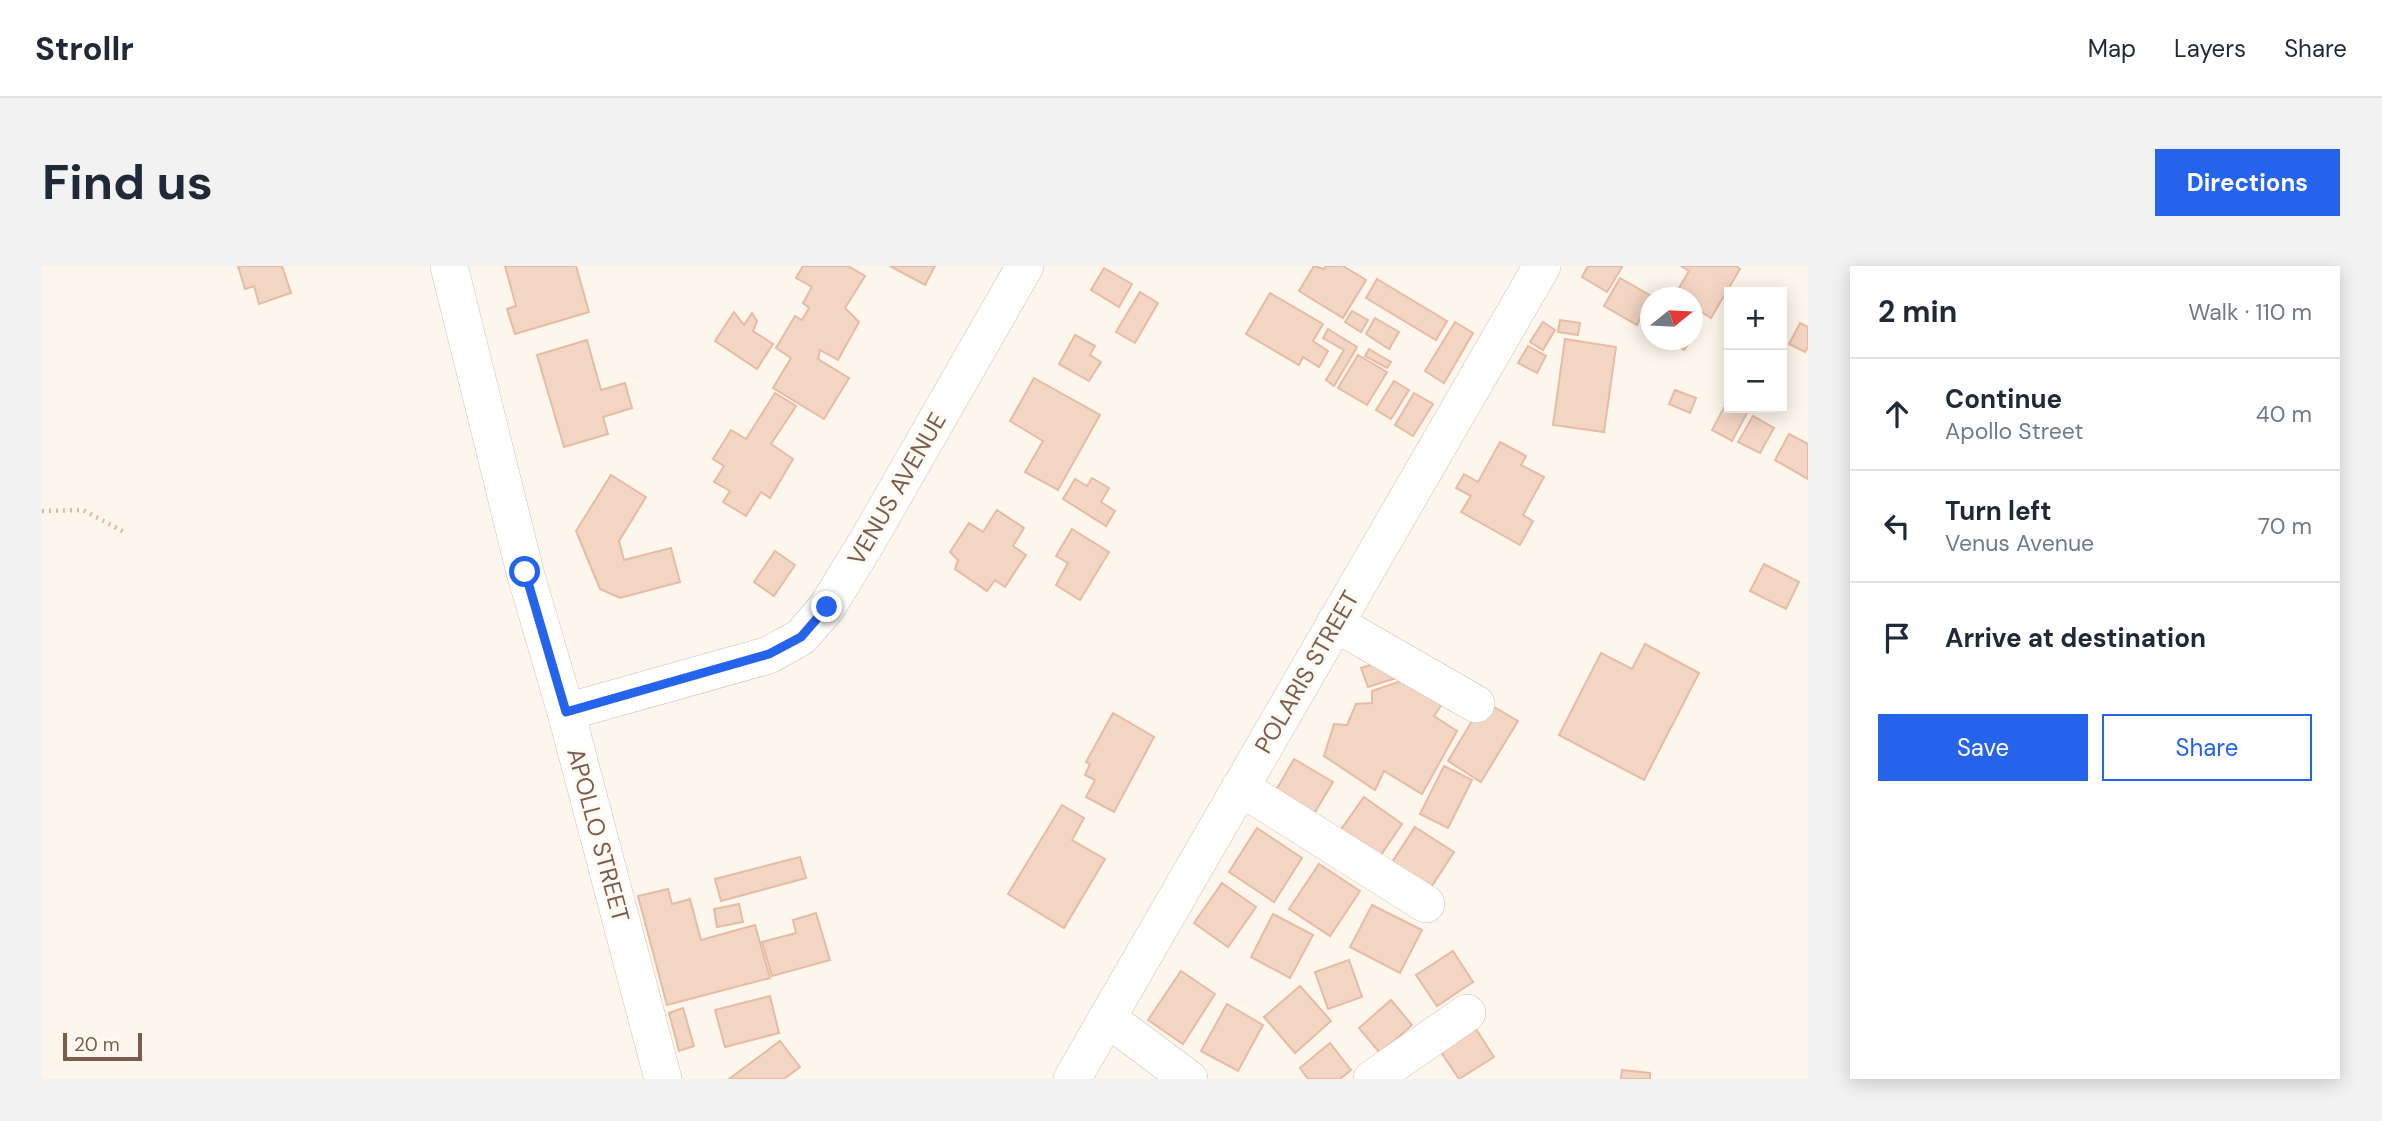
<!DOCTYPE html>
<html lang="en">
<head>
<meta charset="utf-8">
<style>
  body { margin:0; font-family:"DM Sans",sans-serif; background:#f2f2f3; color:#1f2937 }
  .controls { position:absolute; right:21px; top:21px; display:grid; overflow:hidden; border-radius:0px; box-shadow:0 4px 18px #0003 }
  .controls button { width:63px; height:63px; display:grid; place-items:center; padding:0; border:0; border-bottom:2px solid #e0e1e3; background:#fff; color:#1f2937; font:35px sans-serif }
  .compass { position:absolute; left:1598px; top:21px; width:63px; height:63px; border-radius:50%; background:#fff; box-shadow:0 4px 18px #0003; rotate:72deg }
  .scale { position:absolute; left:21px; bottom:18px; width:79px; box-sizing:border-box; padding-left:7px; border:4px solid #7a5c4d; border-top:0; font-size:19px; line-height:24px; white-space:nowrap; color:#7a5c4d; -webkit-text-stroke:5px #fffaf3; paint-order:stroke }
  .stop { position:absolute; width:21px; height:21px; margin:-16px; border:5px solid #2563eb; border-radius:50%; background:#fff }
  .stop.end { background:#2563eb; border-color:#fff; box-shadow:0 2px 7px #0008 }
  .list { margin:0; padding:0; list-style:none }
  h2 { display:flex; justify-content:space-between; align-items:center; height:91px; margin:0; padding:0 28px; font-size:30px }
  h2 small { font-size:23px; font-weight:400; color:#747a83 }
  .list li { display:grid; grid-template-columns:46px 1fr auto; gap:21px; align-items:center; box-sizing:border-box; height:112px; padding:0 28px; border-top:2px solid #e0e1e3 }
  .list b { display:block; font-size:26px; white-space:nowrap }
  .list p { margin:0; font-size:23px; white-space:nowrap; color:#747a83 }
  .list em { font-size:23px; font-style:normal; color:#747a83 }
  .actions { display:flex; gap:14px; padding:21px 28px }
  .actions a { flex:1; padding:16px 0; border:2px solid #2563eb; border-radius:0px; text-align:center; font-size:24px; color:#2563eb }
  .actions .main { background:#2563eb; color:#fff }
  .icon { flex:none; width:38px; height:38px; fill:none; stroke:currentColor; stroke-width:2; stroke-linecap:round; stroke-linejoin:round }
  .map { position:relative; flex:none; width:1766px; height:813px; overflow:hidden; border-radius:0px }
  header { display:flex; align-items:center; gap:42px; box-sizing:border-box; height:98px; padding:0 35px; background:#fff; border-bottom:2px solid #e0e1e3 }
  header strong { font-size:33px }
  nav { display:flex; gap:38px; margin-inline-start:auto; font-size:24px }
  .intro { display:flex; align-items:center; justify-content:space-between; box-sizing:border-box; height:168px; padding:0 42px }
  h1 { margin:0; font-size:49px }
  .button { padding:18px 32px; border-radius:0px; background:#2563eb; color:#fff; font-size:24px; font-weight:700 }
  main { display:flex; gap:42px; padding:0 42px }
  aside { flex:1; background:#fff; border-radius:0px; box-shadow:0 4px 18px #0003 }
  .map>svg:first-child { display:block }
  .building { fill:#f3d5c3; stroke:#e6bba3; stroke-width:2 }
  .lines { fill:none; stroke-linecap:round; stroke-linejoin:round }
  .minor-casing { stroke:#d1beb0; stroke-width:38 }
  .path { stroke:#d9b8a5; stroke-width:4.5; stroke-dasharray:2 5; stroke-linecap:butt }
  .minor { stroke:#fff; stroke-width:37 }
  .route { stroke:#2563eb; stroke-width:9 }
  .labels { text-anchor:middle; stroke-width:7; stroke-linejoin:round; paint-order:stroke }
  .street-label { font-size:24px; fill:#7a5c4d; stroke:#fffaf3 }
</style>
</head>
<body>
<header>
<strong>Strollr</strong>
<nav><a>Map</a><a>Layers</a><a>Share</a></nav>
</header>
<div class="intro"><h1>Find us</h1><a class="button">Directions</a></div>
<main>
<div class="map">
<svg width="1766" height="813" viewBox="0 0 1766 813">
  <rect width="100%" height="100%" fill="#fdf6ec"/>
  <g class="building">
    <path d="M196 0H240L249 27 217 38 212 20 203 23Z"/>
    <path d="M463 0H534L547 46 473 68 465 43 474 40Z"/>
    <path d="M761 0H806L823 10 803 42 817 56 796 94 778 84 776 93 807 112 782 153 731 122 749 92 734 82 753 50 760 54 767 42 761 37 770 21 754 12Z"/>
    <path d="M848 0H893L883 19Z"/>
    <path d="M1272 0 1282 3 1284 0H1301L1324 14 1301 52 1257 25Z"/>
    <path d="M1546 0H1578L1580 1 1565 26 1540 11Z"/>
    <path d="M1639 0H1694L1698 3 1669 52 1650 40V32H1631L1647 5Z"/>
    <path d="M1062 2 1090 18 1077 41 1049 24Z"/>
    <path d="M1578 12 1611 31 1608 32 1595 59 1562 40Z"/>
    <path d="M1335 13 1405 55 1394 74 1324 32Z"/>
    <path d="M1098 26 1116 37 1093 77 1074 66Z"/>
    <path d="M1228 27 1281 58 1271 75 1286 85 1277 101 1261 91 1257 99 1204 68Z"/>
    <path d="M1310 45 1326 54 1319 66 1303 56Z"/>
    <path d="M692 46 702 59 710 47 715 55 711 65 731 78 715 103 673 75Z"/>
    <path d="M1333 52 1357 66 1347 83 1324 68Z"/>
    <path d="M1518 54 1538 57 1536 69 1516 66Z"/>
    <path d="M1413 56 1431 67 1402 117 1383 105Z"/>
    <path d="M1501 56 1513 64 1501 84 1488 76Z"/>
    <path d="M1758 57 1766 61V81L1763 86 1747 78Z"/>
    <path d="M1286 63 1315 81 1292 120 1284 114 1302 84 1281 72Z"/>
    <path d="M1033 69 1053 80 1048 89 1059 96 1047 115 1017 98Z"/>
    <path d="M1523 73 1574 81 1562 166 1511 159Z"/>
    <path d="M545 74 559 124 583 117 590 142 561 151 566 168 522 181 495 89Z"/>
    <path d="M1624 74H1649L1642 84Z"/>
    <path d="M1486 80 1504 90 1495 107 1476 97Z"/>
    <path d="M1327 83 1349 96 1345 102 1323 90Z"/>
    <path d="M1316 89 1345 106 1325 139 1296 122Z"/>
    <path d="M992 112 1058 149 1016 224 983 206 1001 175 968 155Z"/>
    <path d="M1352 115 1367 124 1349 153 1334 144Z"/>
    <path d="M1633 124 1654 132 1648 147 1627 138Z"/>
    <path d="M733 127 754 140 729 178 751 193 728 232 719 226 704 250 681 236 688 225 672 216 682 200 671 193 689 164 704 173Z"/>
    <path d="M1372 127 1391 138 1371 170 1353 159Z"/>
    <path d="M1686 134 1687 142H1700L1706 145 1690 175 1670 164Z"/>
    <path d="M1711 150 1732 162 1718 187 1696 176Z"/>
    <path d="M1747 168 1766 178V213L1733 194Z"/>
    <path d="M1458 176 1484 190 1479 199 1502 211 1481 249 1491 255 1478 279 1419 246 1429 230 1414 222 1422 208 1436 216Z"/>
    <path d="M569 209 604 231 577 275 582 294 629 282 638 316 578 332 558 323 534 265Z"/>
    <path d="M1050 212 1067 222 1059 236 1073 245 1064 260 1021 233 1033 213 1045 220Z"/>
    <path d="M955 244 982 262 971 280 984 289 963 321 953 314 945 325 913 303 916 294 908 286 927 257 941 266Z"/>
    <path d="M1030 263 1067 286 1038 334 1014 319 1026 297 1014 290Z"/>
    <path d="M733 285 753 299 732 330 712 316Z"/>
    <path d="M1722 298 1757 316 1744 343 1708 325Z"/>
    <path d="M1603 378 1657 407 1602 514 1517 469 1559 387 1590 403Z"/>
    <path d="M1348 393 1354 412 1326 421 1319 402Z"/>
    <path d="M1362 414 1400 438 1392 450 1415 465 1380 528 1342 505 1333 524 1282 490 1292 458 1305 459 1314 438 1330 437V425Z"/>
    <path d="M1442 435 1476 455 1439 516 1406 495Z"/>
    <path d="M1071 447 1112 471 1072 546 1044 531 1053 514 1043 509 1048 498 1044 496Z"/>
    <path d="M1252 493 1291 516 1267 556 1229 533Z"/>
    <path d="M1402 500 1430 514 1406 562 1378 548Z"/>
    <path d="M1322 531 1360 558 1334 596 1295 569Z"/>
    <path d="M1020 539 1042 552 1030 574 1063 593 1022 662 966 628Z"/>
    <path d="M1373 561 1412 586 1384 629 1345 604Z"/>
    <path d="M1215 562 1260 592 1232 636 1187 606Z"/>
    <path d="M758 591 764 612 679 635 673 613Z"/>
    <path d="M1277 598 1318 625 1288 670 1247 643Z"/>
    <path d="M1180 617 1214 641 1186 681 1152 657Z"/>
    <path d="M626 623 630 638 648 633 659 674 713 659 728 712 625 739 596 630Z"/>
    <path d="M697 638 701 656 675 661 672 643Z"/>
    <path d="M1330 639 1380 664 1358 707 1308 681Z"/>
    <path d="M774 647 788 694 730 710 720 676 754 667 751 654Z"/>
    <path d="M1231 648 1271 669 1248 712 1209 691Z"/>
    <path d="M1411 685 1431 716 1395 740 1374 709Z"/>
    <path d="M1307 694 1320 731 1286 743 1273 706Z"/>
    <path d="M1139 705 1173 728 1141 778 1106 754Z"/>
    <path d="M1258 720 1289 755 1253 787 1222 751Z"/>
    <path d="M728 730 737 767 683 781 673 744Z"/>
    <path d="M1349 734 1370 759 1338 787 1317 762Z"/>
    <path d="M1185 738 1221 759 1196 805 1159 785Z"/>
    <path d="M641 742 652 780 637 785 627 747Z"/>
    <path d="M1432 760 1452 791 1417 813 1397 783Z"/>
    <path d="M738 775 758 801 742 813H687Z"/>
    <path d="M1288 777 1309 804 1298 813H1266L1258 802Z"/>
    <path d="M1580 804 1608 807V813H1579Z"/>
  </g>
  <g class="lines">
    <g class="minor-casing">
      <g id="minor">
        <path d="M407 0 483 306 524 446 621 813"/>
        <path d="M1293 357 1434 438"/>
        <path d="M524 446 727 389 759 371 785 341 826 274 983 0"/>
        <path d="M1198 521 1384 638"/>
        <path d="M1065 752 1147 813"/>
        <path d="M1030 813 1500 0"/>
        <path d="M1330 813 1425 747"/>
      </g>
    </g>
    <path class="path" d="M0 245 41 244 82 266"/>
    <use href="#minor" class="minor"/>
  </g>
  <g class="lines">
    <path class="route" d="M483 306 524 446 727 388 759 371 785 341"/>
  </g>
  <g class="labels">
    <g class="street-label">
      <text transform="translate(855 223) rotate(-60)" y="8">VENUS AVENUE</text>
      <text transform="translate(1265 406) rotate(-60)" y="8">POLARIS STREET</text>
      <text transform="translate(556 569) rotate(75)" y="8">APOLLO STREET</text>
    </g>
  </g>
</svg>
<div class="controls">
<button>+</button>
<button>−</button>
</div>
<svg class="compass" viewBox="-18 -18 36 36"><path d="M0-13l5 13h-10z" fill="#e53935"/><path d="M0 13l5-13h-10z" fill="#747a83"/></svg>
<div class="scale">20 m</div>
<div class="stop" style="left:483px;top:306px"></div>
<div class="stop end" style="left:785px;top:341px"></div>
</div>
<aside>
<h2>2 min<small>Walk · 110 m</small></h2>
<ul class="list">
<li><svg class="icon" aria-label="ahead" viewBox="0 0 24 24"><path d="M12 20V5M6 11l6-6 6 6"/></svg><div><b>Continue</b><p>Apollo Street</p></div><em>40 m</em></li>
<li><svg class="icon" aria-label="left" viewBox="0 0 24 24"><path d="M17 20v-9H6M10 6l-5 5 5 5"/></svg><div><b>Turn left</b><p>Venus Avenue</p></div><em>70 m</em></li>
<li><svg class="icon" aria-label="arrive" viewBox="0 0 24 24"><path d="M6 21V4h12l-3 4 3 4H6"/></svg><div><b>Arrive at destination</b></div></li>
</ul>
<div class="actions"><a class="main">Save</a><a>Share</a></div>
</aside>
</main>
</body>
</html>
